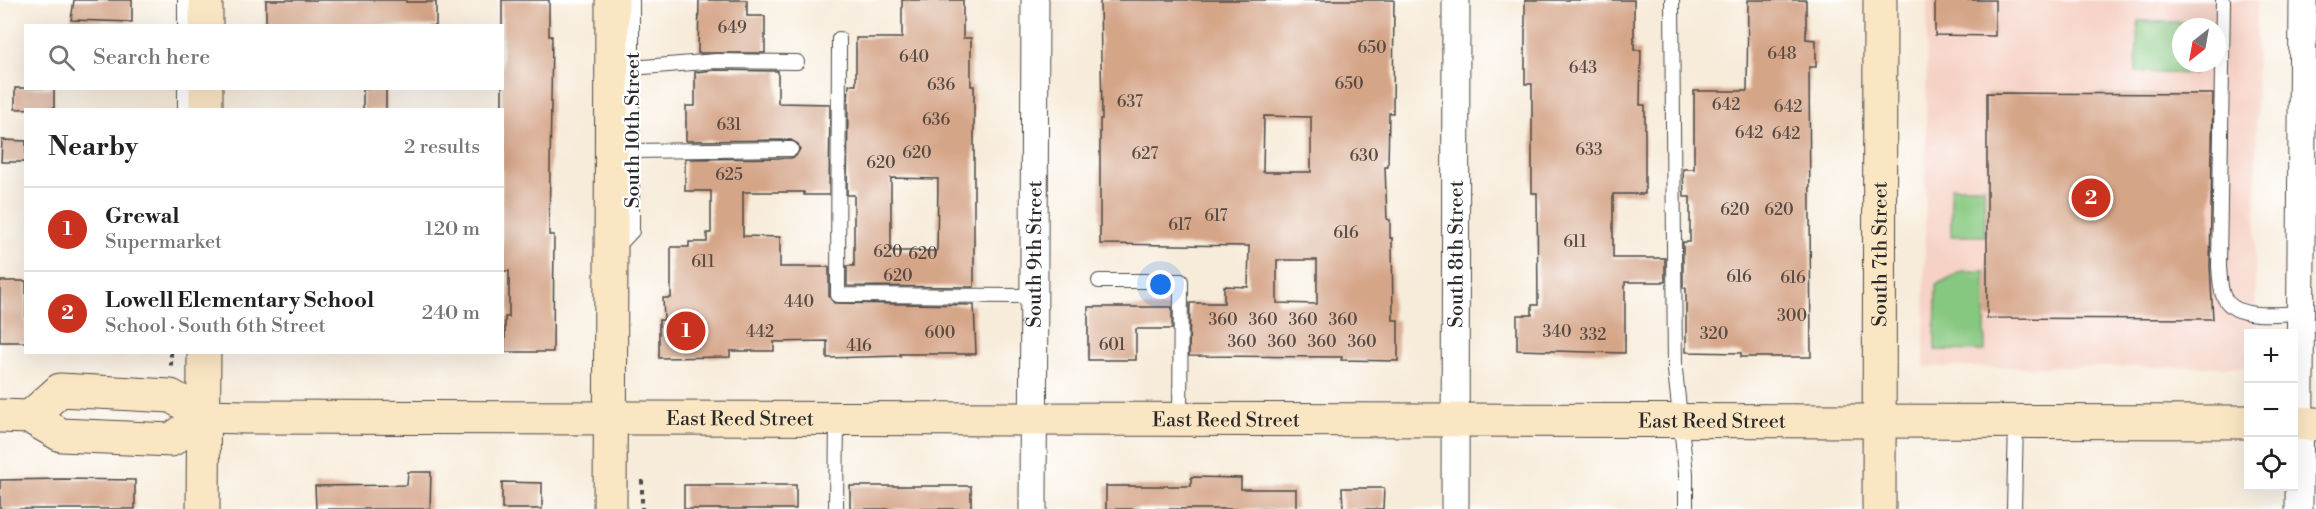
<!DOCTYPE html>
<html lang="en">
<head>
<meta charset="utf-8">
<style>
  body { margin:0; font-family:"Libre Bodoni",serif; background:#f2f2f2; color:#202124 }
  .controls { position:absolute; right:18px; bottom:18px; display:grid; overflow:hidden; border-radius:0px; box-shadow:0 6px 24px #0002 }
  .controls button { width:54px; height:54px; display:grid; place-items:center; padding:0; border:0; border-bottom:2px solid #e0e0e0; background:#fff; color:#202124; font:30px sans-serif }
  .compass { position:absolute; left:2172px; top:18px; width:54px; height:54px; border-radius:50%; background:#fff; box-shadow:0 6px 24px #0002; rotate:211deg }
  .you { position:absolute; left:1161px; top:285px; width:21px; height:21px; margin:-15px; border:4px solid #fff; border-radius:50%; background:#1a73e8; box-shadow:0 0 0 9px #1a73e833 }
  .badge { display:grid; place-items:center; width:39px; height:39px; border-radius:50%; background:#c8321e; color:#fff; font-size:20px; font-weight:700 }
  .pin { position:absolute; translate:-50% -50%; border:3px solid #fff; box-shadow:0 2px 6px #0006 }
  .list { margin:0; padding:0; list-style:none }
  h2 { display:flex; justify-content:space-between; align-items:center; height:78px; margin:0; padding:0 24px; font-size:26px }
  h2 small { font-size:20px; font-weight:400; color:#757577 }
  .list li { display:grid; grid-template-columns:39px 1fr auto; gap:18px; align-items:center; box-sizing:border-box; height:84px; padding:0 24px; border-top:2px solid #e0e0e0 }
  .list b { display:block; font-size:22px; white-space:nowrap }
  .list p { margin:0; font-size:20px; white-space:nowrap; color:#757577 }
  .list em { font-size:20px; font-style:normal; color:#757577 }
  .icon { flex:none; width:33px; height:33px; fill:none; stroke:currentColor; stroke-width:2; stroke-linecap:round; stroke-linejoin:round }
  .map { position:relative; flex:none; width:2316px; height:509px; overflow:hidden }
  .search { position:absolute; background:#fff; box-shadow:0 6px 24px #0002; left:24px; top:24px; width:480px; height:66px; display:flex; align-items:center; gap:15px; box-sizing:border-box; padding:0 21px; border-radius:0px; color:#757577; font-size:22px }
  .panel { position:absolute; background:#fff; box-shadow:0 6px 24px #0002; left:24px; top:108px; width:480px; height:246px; border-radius:0px }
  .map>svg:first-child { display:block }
  .built { fill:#f6d1c5; fill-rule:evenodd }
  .green { fill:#87c880; stroke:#597a56; stroke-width:1.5 }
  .building { fill:#d5a588; fill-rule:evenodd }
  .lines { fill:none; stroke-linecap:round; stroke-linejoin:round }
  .lane-casing { stroke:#4a4845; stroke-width:16 }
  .street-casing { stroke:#4a4845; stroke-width:29 }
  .secondary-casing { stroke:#4a4845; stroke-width:35 }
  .path { stroke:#4a4845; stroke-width:4; stroke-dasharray:4.5 4.5; stroke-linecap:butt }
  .lane { stroke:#fff; stroke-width:14 }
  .street { stroke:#fff; stroke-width:27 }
  .secondary { stroke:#fbe6c4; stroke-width:33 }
  .labels { text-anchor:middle; stroke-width:4.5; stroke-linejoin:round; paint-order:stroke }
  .number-label { font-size:16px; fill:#564a42 }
  .street-label { font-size:20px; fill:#2b2b2b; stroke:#fff }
</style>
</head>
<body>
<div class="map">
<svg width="2316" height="509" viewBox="0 0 2316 509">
  <rect width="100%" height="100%" fill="#fff"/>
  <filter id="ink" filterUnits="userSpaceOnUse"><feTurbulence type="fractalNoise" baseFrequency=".0167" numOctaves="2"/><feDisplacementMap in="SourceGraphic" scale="12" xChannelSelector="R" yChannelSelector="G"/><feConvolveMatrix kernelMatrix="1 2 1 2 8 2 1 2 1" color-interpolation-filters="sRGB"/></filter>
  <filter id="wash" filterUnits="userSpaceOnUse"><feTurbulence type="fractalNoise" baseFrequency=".008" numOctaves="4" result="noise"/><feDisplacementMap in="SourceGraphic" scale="24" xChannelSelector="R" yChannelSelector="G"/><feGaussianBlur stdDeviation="1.35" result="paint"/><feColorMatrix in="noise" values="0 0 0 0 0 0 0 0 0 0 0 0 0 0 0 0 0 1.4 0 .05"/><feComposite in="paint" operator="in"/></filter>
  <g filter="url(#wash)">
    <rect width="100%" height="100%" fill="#f7ebd9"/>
    <path class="built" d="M1927 0H2257L2255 333 2248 334V367H1924ZM2181 27H2217V63H2181Z"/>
    <g class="green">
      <path d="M2138 21 2195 23V27H2181V63H2194V74L2136 72Z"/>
      <path d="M1951 187H1984L1985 236H1951Z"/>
      <path d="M1962 271H1985V351L1935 350 1936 285Z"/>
    </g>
    <g id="blocks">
      <g class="building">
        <path d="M74 0H132V22L71 20Z"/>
        <path d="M266 0H406V2H436V26H266Z"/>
        <path d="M502 0H549V36H552L549 235H554L553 352H505V317H509V271H502Z"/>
        <path d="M699 0H747V16H765V53H698Z"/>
        <path d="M902 0H963V38H971V86H974V287L847 286V266H854V195H847L848 104 849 85H856V38H902ZM891 178 938 179 937 251H891Z"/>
        <path d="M1100 0H1394L1393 113H1389L1388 167H1385L1387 219 1390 220V238H1392L1393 320H1398V361L1341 360 1342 357 1189 356 1190 303H1224V286L1248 287 1249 246 1100 244V119H1102ZM1264 116 1311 117V172H1263ZM1277 260H1317V304L1277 303Z"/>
        <path d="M1525 0H1634V50H1641L1640 105H1645V194H1613V258H1665V282H1625V353L1517 350V315H1532V305H1538L1537 193H1532V84H1525Z"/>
        <path d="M1748 0H1806V39L1816 40V67H1809L1811 357H1741V353L1686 352V288H1683V242H1690V197H1684L1683 169H1694V91H1747Z"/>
        <path d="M1935 0H1995V36L1935 35Z"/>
        <path d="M716 70 778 71V103L830 104 829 195H804V192H743V236L780 237V267H829V296L834 303 974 305 976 354H900V356L827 358V341L774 342V351H730V357L659 358V320H664L663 298H671V247H689V242H707V233H711V191H685V159L791 158 796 156 800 149 798 144 791 140 686 141V106H695V72Z"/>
        <path d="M15 88H54V108L15 109Z"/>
        <rect x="363" y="88" width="23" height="22"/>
        <path d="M1987 93 2213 94 2210 267 2213 319 1987 318Z"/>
        <path d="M2 140 26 141V162H1Z"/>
        <rect x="0" y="281" width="26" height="61"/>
        <path d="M1088 307H1172V329H1136V360H1088Z"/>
        <path d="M408 472H431L430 509H316L315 486 407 485Z"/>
        <path d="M1191 477 1241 478V489H1296V509H1106V486H1191Z"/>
        <path d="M63 479 135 480V509H0V480Z"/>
        <path d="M502 482 542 483V509H502Z"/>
        <rect x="684" y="485" width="112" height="24"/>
        <rect x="850" y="486" width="121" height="23"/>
        <path d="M1342 488H1384L1383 509H1343Z"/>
      </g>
    </g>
  </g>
  <g filter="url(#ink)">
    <use href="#blocks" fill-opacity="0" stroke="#4a4845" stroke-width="1.5"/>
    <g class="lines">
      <g class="lane-casing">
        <g id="lane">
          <path d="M1672 0 1675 370 1686 473V509"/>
          <path d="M2223 0 2219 267C2220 276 2220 287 2223 295 2234 322 2279 313 2301 313"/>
          <path d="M185 26V0"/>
          <path d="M839 39 838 295 1034 296"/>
          <path d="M632 68 716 61 797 62"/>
          <path d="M185 110V88"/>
          <path d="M631 151 791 149"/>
          <path d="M617 247 632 231V0"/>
          <path d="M1099 281H1181L1180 419"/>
          <path d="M836 509 837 418"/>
          <path d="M2014 509 2016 422"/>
        </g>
      </g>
      <g class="street-casing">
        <g id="street">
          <path id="s1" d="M1033 509 1035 0"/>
          <path id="s2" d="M1455 509 1456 0"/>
          <path d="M2299 509 2303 0"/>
        </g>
      </g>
      <g class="secondary-casing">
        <g id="secondary">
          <path d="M206 26V0"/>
          <path d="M206 110V88"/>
          <path d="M0 416 30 417 61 435 171 440 205 416"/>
          <path id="s3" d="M30 417 60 390 171 396 205 416 245 417 2248 422"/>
          <path d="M2294 423 2316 424"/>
          <path d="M203 509 204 352"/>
          <path d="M610 509 612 0"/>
          <path id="s4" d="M1879 509 1880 0"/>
        </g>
      </g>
      <g class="path">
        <path d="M171 352V367"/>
        <path d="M642 480V509"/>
      </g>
      <use href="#lane" class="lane"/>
      <use href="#street" class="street"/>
      <use href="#secondary" class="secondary"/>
    </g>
  </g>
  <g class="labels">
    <g class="number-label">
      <text x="732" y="33">649</text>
      <text x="1372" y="53">650</text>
      <text x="1782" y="59">648</text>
      <text x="914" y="62">640</text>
      <text x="1583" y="73">643</text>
      <text x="1349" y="89">650</text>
      <text x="941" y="90">636</text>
      <text x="1130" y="107">637</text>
      <text x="1726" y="110">642</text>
      <text x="1788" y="112">642</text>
      <text x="936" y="125">636</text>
      <text x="729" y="130">631</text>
      <text x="1749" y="138">642</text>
      <text x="1786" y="139">642</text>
      <text x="1589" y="155">633</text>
      <text x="917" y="158">620</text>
      <text x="1145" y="159">627</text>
      <text x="1364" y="161">630</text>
      <text x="881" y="168">620</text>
      <text x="729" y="180">625</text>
      <text x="1735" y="215">620</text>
      <text x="1779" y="215">620</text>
      <text x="1216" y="221">617</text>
      <text x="1180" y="230">617</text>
      <text x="1346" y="238">616</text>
      <text x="1575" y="247">611</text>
      <text x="888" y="257">620</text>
      <text x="923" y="259">620</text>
      <text x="703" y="267">611</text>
      <text x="898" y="281">620</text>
      <text x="1739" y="282">616</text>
      <text x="1793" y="283">616</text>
      <text x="799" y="307">440</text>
      <text x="1792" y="321">300</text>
      <text x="1223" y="325">360</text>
      <text x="1263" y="325">360</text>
      <text x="1303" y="325">360</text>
      <text x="1343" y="325">360</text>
      <text x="760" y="337">442</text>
      <text x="1557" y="337">340</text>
      <text x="940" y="338">600</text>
      <text x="1714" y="339">320</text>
      <text x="1593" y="340">332</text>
      <text x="1242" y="347">360</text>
      <text x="1282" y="347">360</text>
      <text x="1322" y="347">360</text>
      <text x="1362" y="347">360</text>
      <text x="1112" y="350">601</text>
      <text x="859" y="351">416</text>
    </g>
    <g class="street-label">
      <text transform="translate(632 130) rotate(-90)" y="7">South 10th Street</text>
      <text dy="7" stroke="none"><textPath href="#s1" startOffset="255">South 9th Street</textPath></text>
      <text dy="7" stroke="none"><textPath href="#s2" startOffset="255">South 8th Street</textPath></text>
      <text dy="7" stroke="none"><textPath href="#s4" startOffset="255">South 7th Street</textPath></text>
      <text dy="7" stroke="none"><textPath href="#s3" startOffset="726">East Reed Street</textPath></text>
      <text dy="7" stroke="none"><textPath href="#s3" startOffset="1212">East Reed Street</textPath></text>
      <text dy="7" stroke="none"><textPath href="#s3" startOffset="1698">East Reed Street</textPath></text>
    </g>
  </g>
</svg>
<div class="controls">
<button>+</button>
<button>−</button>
<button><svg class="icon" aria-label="locate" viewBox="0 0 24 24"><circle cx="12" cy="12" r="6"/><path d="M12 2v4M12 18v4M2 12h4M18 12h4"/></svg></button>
</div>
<svg class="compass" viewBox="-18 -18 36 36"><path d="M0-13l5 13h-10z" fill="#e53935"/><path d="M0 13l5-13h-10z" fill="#757577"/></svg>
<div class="you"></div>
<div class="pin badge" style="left:686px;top:331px">1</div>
<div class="pin badge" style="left:2091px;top:198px">2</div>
<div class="search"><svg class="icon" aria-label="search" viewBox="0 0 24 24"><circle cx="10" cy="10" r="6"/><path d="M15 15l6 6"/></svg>Search here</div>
<section class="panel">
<h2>Nearby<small>2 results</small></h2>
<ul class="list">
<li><span class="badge">1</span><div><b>Grewal</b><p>Supermarket</p></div><em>120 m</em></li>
<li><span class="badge">2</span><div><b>Lowell Elementary School</b><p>School · South 6th Street</p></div><em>240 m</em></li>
</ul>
</section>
</div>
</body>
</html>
